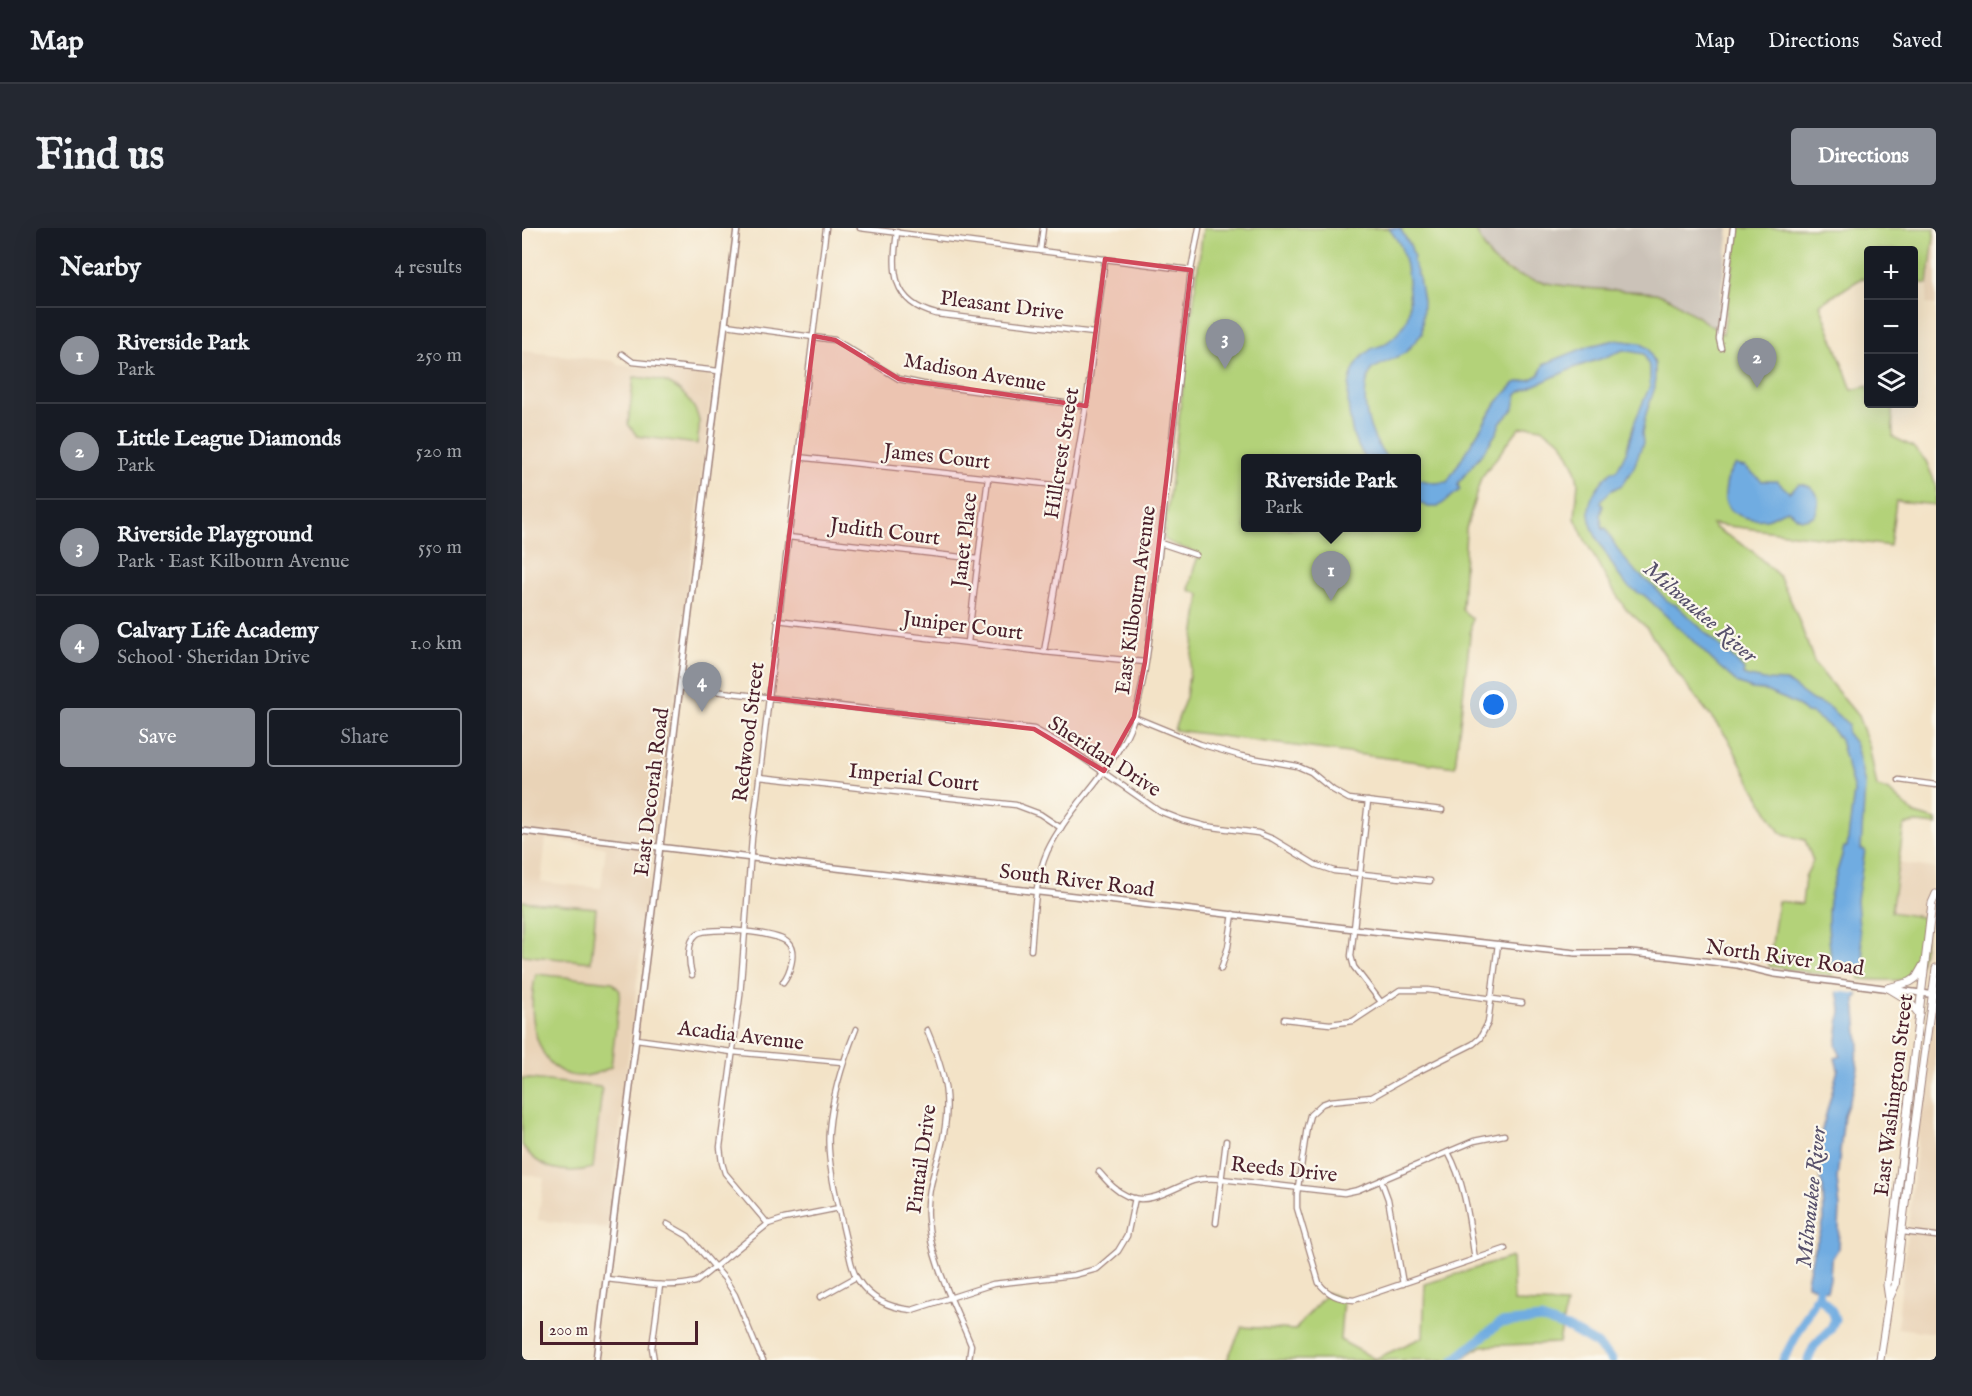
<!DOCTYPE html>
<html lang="en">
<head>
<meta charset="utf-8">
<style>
  body { margin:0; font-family:"IM FELL English",serif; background:#242831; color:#f1f3f6 }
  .controls { position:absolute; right:18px; top:18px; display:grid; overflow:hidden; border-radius:6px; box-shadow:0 6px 24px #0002 }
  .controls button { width:54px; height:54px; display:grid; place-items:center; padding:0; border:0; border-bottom:2px solid #363941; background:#171b24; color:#f1f3f6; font:30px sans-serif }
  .scale { position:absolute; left:18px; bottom:15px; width:158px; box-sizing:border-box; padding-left:6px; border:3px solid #4a1f2b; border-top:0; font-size:16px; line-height:21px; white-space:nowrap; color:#4a1f2b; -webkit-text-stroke:4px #fbf7ec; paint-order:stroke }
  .you { position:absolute; left:972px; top:477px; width:21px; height:21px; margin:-15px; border:4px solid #fff; border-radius:50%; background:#1a73e8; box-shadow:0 0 0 9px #1a73e833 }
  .badge { display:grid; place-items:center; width:39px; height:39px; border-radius:50%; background:#8c9099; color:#fff; font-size:20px; font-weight:700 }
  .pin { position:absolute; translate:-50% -50px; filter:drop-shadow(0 2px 3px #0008) }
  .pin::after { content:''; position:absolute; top:32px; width:21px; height:18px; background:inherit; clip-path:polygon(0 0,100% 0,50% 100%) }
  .popup { position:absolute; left:719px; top:226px; width:180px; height:78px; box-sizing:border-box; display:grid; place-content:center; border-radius:6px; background:#171b24; filter:drop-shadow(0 2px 4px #0005); font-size:20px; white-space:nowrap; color:#9ea1a6 }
  .popup b { font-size:22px; color:#f1f3f6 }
  .popup::after { content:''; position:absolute; left:50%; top:100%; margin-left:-12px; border:12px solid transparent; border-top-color:#171b24 }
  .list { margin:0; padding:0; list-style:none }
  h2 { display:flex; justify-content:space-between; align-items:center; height:78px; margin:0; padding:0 24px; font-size:26px }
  h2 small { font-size:20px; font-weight:400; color:#9ea1a6 }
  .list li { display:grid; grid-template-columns:39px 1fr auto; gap:18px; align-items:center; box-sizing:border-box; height:96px; padding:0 24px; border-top:2px solid #363941 }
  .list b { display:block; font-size:22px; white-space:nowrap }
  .list p { margin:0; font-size:20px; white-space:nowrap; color:#9ea1a6 }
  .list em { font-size:20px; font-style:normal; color:#9ea1a6 }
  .actions { display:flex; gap:12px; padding:18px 24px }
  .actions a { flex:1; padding:14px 0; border:2px solid #8c9099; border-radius:6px; text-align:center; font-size:21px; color:#8c9099 }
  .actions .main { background:#8c9099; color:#fff }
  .icon { flex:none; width:33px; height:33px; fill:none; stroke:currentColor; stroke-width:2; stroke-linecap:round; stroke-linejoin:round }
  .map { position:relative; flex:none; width:1414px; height:1132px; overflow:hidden; border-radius:6px }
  header { display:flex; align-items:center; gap:36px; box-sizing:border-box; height:84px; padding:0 30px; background:#171b24; border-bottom:2px solid #363941 }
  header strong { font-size:28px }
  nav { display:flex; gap:33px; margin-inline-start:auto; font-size:21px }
  .intro { display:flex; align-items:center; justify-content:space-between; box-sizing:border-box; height:144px; padding:0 36px }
  h1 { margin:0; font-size:42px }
  .button { padding:15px 27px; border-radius:6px; background:#8c9099; color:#fff; font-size:21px; font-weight:700 }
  main { display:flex; gap:36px; padding:0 36px }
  aside { flex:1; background:#171b24; border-radius:6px; box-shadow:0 6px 24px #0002 }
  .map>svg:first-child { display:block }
  .built { fill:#e9d3b7; fill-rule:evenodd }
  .industrial { fill:#cbc2b8 }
  .green { fill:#b3d279; stroke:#7e7852; stroke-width:1.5; fill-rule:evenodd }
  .water { fill:#70ace1; stroke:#5d6686; stroke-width:1.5 }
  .pier { fill:#f3e3c7 }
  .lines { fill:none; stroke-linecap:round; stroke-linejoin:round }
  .river { stroke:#70ace1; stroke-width:9 }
  .minor-casing { stroke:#9e8179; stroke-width:7 }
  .tertiary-casing { stroke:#9e8179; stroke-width:8 }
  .primary-casing { stroke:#9e8179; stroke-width:9 }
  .minor { stroke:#fff; stroke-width:4.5 }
  .tertiary { stroke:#fff; stroke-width:5 }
  .primary { stroke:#fff; stroke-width:7 }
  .marked { fill:#d1495b; fill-opacity:0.2; stroke:#d1495b; stroke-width:4.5; stroke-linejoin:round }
  .labels { text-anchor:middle; stroke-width:4.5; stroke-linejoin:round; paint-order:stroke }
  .street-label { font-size:21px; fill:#4a1f2b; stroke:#fbf7ec }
  .water-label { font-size:22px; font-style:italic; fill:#57506b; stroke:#fbf7ec }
</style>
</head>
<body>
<header>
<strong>Map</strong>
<nav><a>Map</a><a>Directions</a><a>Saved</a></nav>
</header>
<div class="intro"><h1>Find us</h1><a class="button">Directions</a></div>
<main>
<aside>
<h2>Nearby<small>4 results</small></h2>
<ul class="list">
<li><span class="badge">1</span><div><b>Riverside Park</b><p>Park</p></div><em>250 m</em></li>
<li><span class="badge">2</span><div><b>Little League Diamonds</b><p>Park</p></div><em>520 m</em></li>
<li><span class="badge">3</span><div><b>Riverside Playground</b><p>Park · East Kilbourn Avenue</p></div><em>550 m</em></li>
<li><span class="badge">4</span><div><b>Calvary Life Academy</b><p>School · Sheridan Drive</p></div><em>1.0 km</em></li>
</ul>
<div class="actions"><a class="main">Save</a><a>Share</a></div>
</aside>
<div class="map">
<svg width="1414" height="1132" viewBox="0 0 1414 1132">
  <rect width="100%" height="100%" fill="#fbf7ec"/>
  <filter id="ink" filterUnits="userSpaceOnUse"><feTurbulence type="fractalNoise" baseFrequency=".0167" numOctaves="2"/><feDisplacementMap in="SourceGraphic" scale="12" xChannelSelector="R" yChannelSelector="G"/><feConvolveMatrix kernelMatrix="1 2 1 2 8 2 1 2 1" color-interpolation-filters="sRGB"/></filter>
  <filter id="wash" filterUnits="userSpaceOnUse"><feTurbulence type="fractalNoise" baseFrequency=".008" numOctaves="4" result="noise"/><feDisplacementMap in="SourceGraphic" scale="24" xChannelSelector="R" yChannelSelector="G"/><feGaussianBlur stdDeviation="1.35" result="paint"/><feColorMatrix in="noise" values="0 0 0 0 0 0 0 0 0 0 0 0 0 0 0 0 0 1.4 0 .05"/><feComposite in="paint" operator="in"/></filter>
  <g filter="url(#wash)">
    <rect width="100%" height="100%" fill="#f3e3c7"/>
    <g class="built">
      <path d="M1413 0H1414V77L1404 76Z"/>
      <path d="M0 123 91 133 97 137 187 147 191 151 143 549 136 582 129 637 86 1001 16 992 22 950 0 946ZM24 611 84 619 79 660 19 654Z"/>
      <path d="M1376 635 1412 640 1405 690 1369 684Z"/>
      <path d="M1414 745V1105L1375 1100Z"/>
    </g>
    <path class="industrial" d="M953 0H1207L1195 99H1191L1149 71 1028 56 1002 50 972 33 963 22Z"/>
    <g class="green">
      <path d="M681 0H953C958 11 963 24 971 32 1004 64 1090 60 1134 65L1149 71 1201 106 1216 0H1413L1406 56 1392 54V22H1346V51L1340 50 1298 76 1330 162 1346 158V176L1370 177 1371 209 1390 218 1404 233 1414 257V277L1374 273 1368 318 1190 296 1193 300 1228 321 1257 348 1273 382 1293 436 1336 488 1347 517 1355 559 1367 563 1393 586 1414 592V597L1395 595 1382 597 1369 684 1405 690C1403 704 1402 738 1391 748 1376 761 1271 742 1247 738L1256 673 1280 676 1283 649 1291 633 1283 612 1262 607 1257 603 1226 550 1207 512 1153 442 1124 399 1103 380 1085 352 1062 310 1053 290 1056 254 1052 237 1040 214 1019 200 1007 198 997 200 959 250 944 301 940 382 950 390 933 539 652 502 664 469 678 366 667 362 672 340 677 326C666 321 652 318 643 312L642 308ZM724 230H894V300H724Z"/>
      <path d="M112 149C121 150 131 150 140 153 157 158 174 176 177 193 178 201 176 208 175 216L115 208 106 196Z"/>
      <path d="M0 673 74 680 69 734 0 727Z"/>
      <path d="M14 746 90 754 98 763 89 839C25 874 0 802 14 746Z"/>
      <path d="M0 850 78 859 80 862 71 940C44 947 17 942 0 917Z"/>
      <path d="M990 1029 992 1074 1044 1076 1037 1115 960 1118 937 1132H705L720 1099 773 1102 805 1065 821 1071 818 1112 853 1131 901 1109 903 1056Z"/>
    </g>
    <g class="water">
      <path d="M867 0H878L889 19 892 30 891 33 897 50 901 73 900 106 883 125 850 141C835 169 847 208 865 230H843C839 223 833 214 831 206 824 178 821 141 848 122 852 119 856 119 861 117 869 112 878 104 883 95 892 80 885 37 879 19 876 12 871 7 867 0Z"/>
      <path d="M1093 112 1118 115 1126 120 1133 136V159L1124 186 1120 205 1121 215 1112 239 1100 257 1088 263 1080 271 1079 275 1081 278 1078 287 1081 301 1084 300C1096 326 1110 342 1132 359 1140 365 1142 374 1154 377L1214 433 1222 442 1221 446 1223 448 1242 452 1264 453 1290 472 1305 478 1326 496 1325 505 1333 515 1336 525 1343 557 1339 621 1343 622 1335 672 1337 699 1344 743 1332 742 1336 768 1333 772 1337 818 1334 829 1336 840 1331 863 1322 887 1315 951 1318 980 1316 1021 1309 1032 1308 1051 1305 1063 1285 1057V1052L1292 1021 1298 1006 1302 992 1301 960 1298 950V909L1316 841 1313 830 1319 828 1314 818 1319 783 1318 772 1315 765 1313 740 1310 739C1308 718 1304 695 1307 673 1310 655 1318 637 1322 619H1325L1332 563 1318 512 1309 500 1291 486 1284 485 1275 477 1263 471 1241 462 1230 461 1217 456 1194 436 1172 414 1123 368C1121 366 1118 366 1115 364 1099 357 1092 338 1083 324 1061 291 1060 271 1090 243L1094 244 1104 224 1113 193 1128 158V141L1122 126 1101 122 1081 130 1054 139 998 164 994 168 992 181 978 195 975 204 965 219 937 254 936 257 938 262 916 279H906L895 273V251L912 255 925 254 975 174 993 155 1010 151 1017 147 1022 136 1067 118Z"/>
      <path d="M1213 237 1223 239 1240 253H1255L1267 264 1277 256C1296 257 1300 272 1293 287 1279 295 1276 290 1266 282 1258 283 1252 290 1244 291 1226 293 1200 286 1203 264 1204 254 1206 244 1213 237Z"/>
    </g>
    <path class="pier" d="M1311 743 1336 746 1339 766 1312 763Z"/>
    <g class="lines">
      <g class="river">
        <path d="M1076 268 1100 244"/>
        <path d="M932 1132 978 1095 1019 1091 1048 1101 1074 1116 1090 1132"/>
        <path d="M1261 1132 1296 1067 1299 1049"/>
        <path d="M1286 1132 1292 1118 1308 1102 1313 1091 1310 1083 1296 1067"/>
      </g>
    </g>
  </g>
  <g filter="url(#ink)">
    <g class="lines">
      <g class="minor-casing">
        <g id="minor">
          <path d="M338 0 669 42"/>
          <path d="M375 4C370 43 369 74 414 86L572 105"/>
          <path d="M518 23 521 0"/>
          <path d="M204 97 313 112 377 151 401 156 564 178"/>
          <path d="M1199 120 1197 111 1211 0"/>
          <path d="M100 126 111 134 197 143"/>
          <path d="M275 229 551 259"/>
          <path d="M266 309 456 331"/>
          <path d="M638 315 674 327"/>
          <path d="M255 392 522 424 623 434"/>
          <path d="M446 414 466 250"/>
          <path d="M522 424 564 178 583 31"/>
          <path d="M158 459 512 501 545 519 637 583 660 592 683 598 736 605 751 611 794 637 812 643 908 653"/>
          <path d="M612 489 678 516 719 528 775 538 789 544 811 562 827 571 920 582"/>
          <path d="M237 549 494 577 518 586 539 600"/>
          <path d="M1377 552 1414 557"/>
          <path d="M846 573 829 728 832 739 859 774"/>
          <path d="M976 716 966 795 958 810 951 816 887 848 850 869 808 873 800 876 788 887 785 899 775 966V980L797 1055C806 1067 817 1071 832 1072L983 1021"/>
          <path d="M509 722C512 690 512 654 525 624 548 575 596 540 613 487 626 441 629 391 635 344 647 244 658 143 669 42L677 0"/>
          <path d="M699 741 706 719 711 686"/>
          <path d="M170 747C167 736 164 714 175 706 186 698 257 704 266 715 275 724 268 745 261 754"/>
          <path d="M762 791 808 796 831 793 878 762H906L1000 775"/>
          <path d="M334 801C321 833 310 868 307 903 304 935 318 985 325 1017 328 1028 329 1042 336 1052 349 1072 368 1080 390 1082L471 1056 552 1047 575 1041 596 1023 605 1008 613 970"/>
          <path d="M405 802C424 847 431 875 418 923 412 945 404 967 406 990 408 1032 433 1078 449 1117L447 1132"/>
          <path d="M114 811 210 824 320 834"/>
          <path d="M926 924C944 957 947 994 953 1031"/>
          <path d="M577 944C585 953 593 963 605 968 627 978 651 960 671 953 680 950 690 950 699 951L822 965 836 962 952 913 982 907"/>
          <path d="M859 952 866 971 881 1056"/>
          <path d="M694 995 704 913"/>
          <path d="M145 996 166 1008 203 1051 213 1067 237 1125 241 1132"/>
          <path d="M246 996 203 945 200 935 198 919 218 768 230 610 304 0"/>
          <path d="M1381 1004 1414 1008"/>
          <path d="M85 1051C114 1054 145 1061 174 1054L246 996 262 991 317 980"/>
          <path d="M298 1069 334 1049"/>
          <path d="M132 1132 130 1120 138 1057"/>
        </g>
      </g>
      <g class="tertiary-casing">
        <g id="tertiary">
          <path d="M0 603 832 701 1054 725H1108L1141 728 1215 737 1253 746 1308 753 1414 767"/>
          <path d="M74 1132 215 0"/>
        </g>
      </g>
      <g class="primary-casing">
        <g id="primary">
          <path d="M1366 760 1388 754 1394 750 1402 736"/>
          <path d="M1366 760 1386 772 1397 786"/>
          <path d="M1368 1069 1373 1058 1391 910 1414 740"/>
          <path d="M1358 1132 1367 1071 1365 1057 1410 675 1414 666"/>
        </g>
      </g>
      <use href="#minor" class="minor"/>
      <use href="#tertiary" class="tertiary"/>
      <use href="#primary" class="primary"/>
    </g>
  </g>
  <path class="marked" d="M583 31 669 42 623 434 612 489 582 543 512 501 247 470 292 108 313 112 377 151 564 178Z"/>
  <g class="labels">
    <g class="street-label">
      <text transform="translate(480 77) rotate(7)" y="7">Pleasant Drive</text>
      <text transform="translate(453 144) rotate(10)" y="7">Madison Avenue</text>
      <text transform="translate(539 225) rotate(-81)" y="7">Hillcrest Street</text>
      <text transform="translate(415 228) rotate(6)" y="7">James Court</text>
      <text transform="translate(363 303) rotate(7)" y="7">Judith Court</text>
      <text transform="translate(442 312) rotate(-83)" y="7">Janet Place</text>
      <text transform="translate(613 372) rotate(-82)" y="7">East Kilbourn Avenue</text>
      <text transform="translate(441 397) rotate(7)" y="7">Juniper Court</text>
      <text transform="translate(226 504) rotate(-83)" y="7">Redwood Street</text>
      <text transform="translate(583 528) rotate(33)" y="7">Sheridan Drive</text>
      <text transform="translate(392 549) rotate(6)" y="7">Imperial Court</text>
      <text transform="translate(129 564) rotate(-83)" y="7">East Decorah Road</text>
      <text transform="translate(555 652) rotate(7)" y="7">South River Road</text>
      <text transform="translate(1263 729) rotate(8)" y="7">North River Road</text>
      <text transform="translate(219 807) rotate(7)" y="7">Acadia Avenue</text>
      <text transform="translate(1371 867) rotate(-83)" y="7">East Washington Street</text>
      <text transform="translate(399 931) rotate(-82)" y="7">Pintail Drive</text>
      <text transform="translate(762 941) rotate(6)" y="7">Reeds Drive</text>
    </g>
    <g class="water-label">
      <text transform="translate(1179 383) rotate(41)" y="8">Milwaukee River</text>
      <text transform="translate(1288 969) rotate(-84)" y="8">Milwaukee River</text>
    </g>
  </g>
</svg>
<div class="controls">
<button>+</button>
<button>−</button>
<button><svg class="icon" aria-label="layers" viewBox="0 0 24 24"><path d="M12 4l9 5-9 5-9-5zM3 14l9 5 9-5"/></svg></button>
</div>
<div class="scale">200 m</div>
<div class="you"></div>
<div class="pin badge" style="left:809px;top:373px">1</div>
<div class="popup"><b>Riverside Park</b>Park</div>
<div class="pin badge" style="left:1235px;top:160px">2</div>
<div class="pin badge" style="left:703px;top:141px">3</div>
<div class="pin badge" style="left:180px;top:484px">4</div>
</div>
</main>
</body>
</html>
